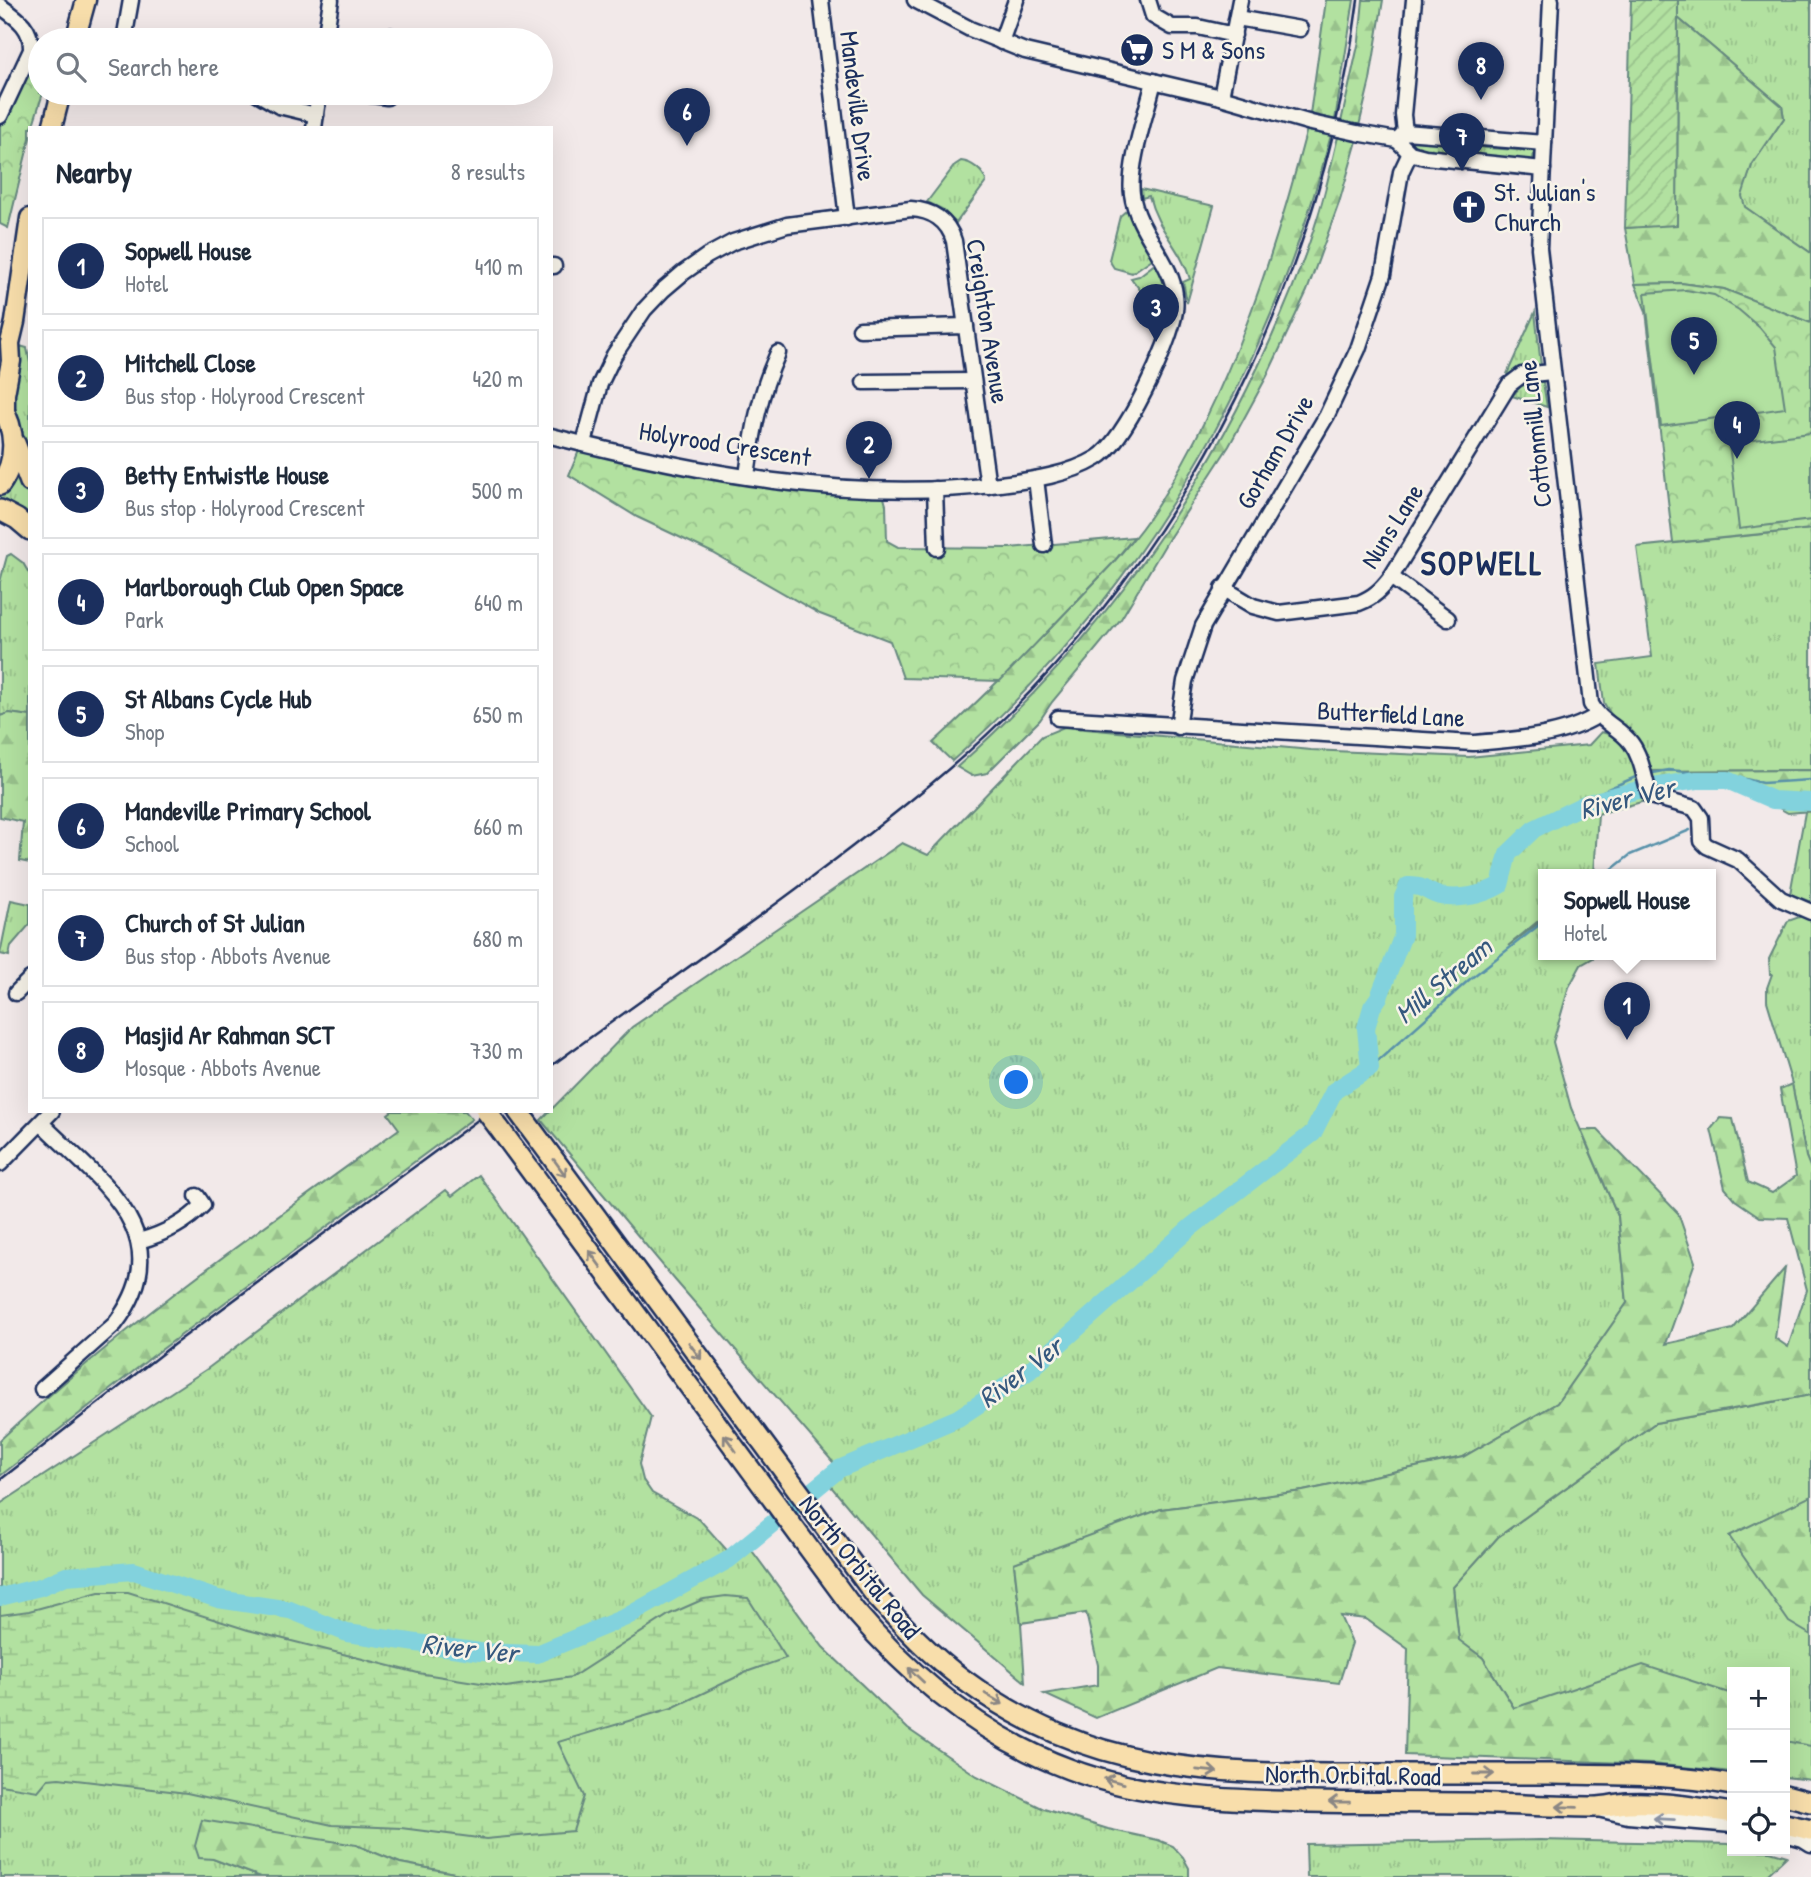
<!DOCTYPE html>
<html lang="en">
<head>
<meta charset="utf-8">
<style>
  body { margin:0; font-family:"Patrick Hand",sans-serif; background:#f6f6f7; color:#1f2937 }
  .controls { position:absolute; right:21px; bottom:21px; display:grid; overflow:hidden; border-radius:0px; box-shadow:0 7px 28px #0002 }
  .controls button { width:63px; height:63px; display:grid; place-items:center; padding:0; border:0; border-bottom:2px solid #e0e1e3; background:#fff; color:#1f2937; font:35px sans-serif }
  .you { position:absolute; left:1017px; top:1083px; width:24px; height:24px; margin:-18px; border:5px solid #fff; border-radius:50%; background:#1a73e8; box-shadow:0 0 0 10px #1a73e833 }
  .badge { display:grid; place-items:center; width:46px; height:46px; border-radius:50%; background:#1b2f5e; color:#fff; font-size:23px; font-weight:700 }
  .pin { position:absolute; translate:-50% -58px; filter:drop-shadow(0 2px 4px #0008) }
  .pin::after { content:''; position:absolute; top:37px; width:24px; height:21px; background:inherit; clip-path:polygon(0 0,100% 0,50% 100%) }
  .popup { position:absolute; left:1538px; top:869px; width:178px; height:91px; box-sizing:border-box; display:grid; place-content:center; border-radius:0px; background:#fff; filter:drop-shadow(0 2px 5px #0005); font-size:23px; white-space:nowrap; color:#747a83 }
  .popup b { font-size:26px; color:#1f2937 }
  .popup::after { content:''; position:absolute; left:50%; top:100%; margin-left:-14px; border:14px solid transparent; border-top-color:#fff }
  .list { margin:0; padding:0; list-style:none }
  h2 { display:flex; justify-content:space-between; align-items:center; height:91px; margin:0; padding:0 28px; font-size:30px }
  h2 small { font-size:23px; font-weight:400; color:#747a83 }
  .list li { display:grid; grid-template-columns:46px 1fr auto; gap:21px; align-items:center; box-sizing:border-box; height:98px; margin:0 14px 14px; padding:0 14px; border:2px solid #e0e1e3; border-radius:0px }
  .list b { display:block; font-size:26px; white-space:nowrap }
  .list p { margin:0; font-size:23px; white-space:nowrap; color:#747a83 }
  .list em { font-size:23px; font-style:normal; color:#747a83 }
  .icon { flex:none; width:38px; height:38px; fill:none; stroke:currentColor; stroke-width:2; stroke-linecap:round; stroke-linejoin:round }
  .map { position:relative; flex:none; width:1811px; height:1877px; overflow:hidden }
  .search { position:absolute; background:#fff; box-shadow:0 7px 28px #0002; left:28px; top:28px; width:525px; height:77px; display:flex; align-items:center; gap:18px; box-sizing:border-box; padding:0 24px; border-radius:38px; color:#747a83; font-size:26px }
  .panel { position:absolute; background:#fff; box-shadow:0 7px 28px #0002; left:28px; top:126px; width:525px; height:987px; border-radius:0px }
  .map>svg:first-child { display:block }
  .grass { fill:url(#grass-tufts); stroke:#66887f; stroke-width:2 }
  .forest { fill:url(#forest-firs); stroke:#66887f; stroke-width:2 }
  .wetland { fill:url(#wetland-marsh); stroke:#66887f; stroke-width:2 }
  .park { fill:url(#park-crowns); stroke:#66887f; stroke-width:2 }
  .garden { fill:url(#garden-furrows); stroke:#66887f; stroke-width:2 }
  .pitch { fill:#b2e1a0; stroke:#66887f; stroke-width:2 }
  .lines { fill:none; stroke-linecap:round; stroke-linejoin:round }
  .stream { stroke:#5991aa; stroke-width:2.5 }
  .river { stroke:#82d2dd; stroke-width:18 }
  .minor-casing { stroke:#1b2f5e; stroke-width:19 }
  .major-casing { stroke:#1b2f5e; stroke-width:23 }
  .highway-casing { stroke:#1b2f5e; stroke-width:24 }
  .minor { stroke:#f7f3e8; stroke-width:14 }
  .major { stroke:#f8deab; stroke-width:18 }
  .highway { stroke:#f8deab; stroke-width:19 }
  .rail { stroke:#1b2f5e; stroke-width:2.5 }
  .minor-bridge-casing { stroke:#1b2f5e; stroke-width:19; stroke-linecap:butt }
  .highway-bridge-casing { stroke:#1b2f5e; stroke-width:24; stroke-linecap:butt }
  .minor-bridge { stroke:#f7f3e8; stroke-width:14 }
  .highway-bridge { stroke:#f8deab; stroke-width:19 }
  .oneway { stroke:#8a8684 }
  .oneway2 { stroke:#8991a3 }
  .labels { text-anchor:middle; stroke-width:5; stroke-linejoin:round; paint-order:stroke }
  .poi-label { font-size:26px; fill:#1b2f5e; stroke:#f7f3e8; text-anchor:start }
  .street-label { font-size:26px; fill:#1b2f5e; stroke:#f7f3e8 }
  .water-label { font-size:28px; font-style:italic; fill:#35587e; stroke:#f7f3e8 }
  .district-label { font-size:33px; font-weight:bold; letter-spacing:2px; fill:#1b2f5e; stroke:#f7f3e8 }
</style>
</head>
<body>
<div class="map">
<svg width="1811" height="1877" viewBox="0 0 1811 1877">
  <defs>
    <pattern id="grass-tufts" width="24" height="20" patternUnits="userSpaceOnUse" patternTransform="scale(1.75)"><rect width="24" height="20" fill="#b2e1a0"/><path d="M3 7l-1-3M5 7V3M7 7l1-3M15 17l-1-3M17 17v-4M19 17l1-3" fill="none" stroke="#98c18c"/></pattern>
    <pattern id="forest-firs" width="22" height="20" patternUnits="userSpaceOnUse" patternTransform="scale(1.75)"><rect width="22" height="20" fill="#b2e1a0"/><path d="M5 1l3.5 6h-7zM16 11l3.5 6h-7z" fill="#98c18c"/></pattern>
    <pattern id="wetland-marsh" width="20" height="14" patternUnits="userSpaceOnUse" patternTransform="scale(1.75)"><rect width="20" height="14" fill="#b2e1a0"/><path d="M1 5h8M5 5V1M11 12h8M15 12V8" fill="none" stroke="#98c18c"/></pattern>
    <pattern id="park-crowns" width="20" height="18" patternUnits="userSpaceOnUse" patternTransform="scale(1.75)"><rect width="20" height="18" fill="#b2e1a0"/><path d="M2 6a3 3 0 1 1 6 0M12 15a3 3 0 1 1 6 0" fill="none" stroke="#98c18c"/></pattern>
    <pattern id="garden-furrows" width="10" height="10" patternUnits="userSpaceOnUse" patternTransform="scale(1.75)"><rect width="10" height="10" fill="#b2e1a0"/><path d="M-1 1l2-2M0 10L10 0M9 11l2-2" fill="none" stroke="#98c18c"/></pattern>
  </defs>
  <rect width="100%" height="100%" fill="#f2e9e9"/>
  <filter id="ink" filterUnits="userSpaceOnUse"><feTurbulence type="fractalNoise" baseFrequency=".0143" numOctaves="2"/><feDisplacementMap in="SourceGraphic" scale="14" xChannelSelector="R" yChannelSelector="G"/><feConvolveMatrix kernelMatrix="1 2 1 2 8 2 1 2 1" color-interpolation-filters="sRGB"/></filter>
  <g filter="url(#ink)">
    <g class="grass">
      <path d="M1678 0H1811V253L1745 207 1741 196 1752 165 1784 118 1782 106 1678 18Z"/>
      <path d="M1414 138 1487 148 1534 151 1533 160 1489 158 1412 147 1410 143Z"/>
      <path d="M961 161C972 162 985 172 986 182L956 223 942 209 927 202 955 165Z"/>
      <path d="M1141 189 1214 206 1187 303 1183 282 1190 279C1181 248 1157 230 1149 196L1142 198Z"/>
      <path d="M1127 210 1129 211 1155 257 1132 273 1114 268 1109 260 1120 216Z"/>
      <path d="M1156 263H1160L1171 301 1165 322 1131 278 1139 276Z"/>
      <path d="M1535 312 1541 366 1538 369 1512 378 1507 374Z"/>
      <path d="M20 346 27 348 30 363V469L13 416 12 387Z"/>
      <path d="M1534 382H1543L1547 407 1512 396 1521 386Z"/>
      <path d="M16 469 30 498V515L27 517 16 507 0 502V497Z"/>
      <path d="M1811 529V770L1649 771 1629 734 1610 713 1604 703 1599 664 1652 657 1637 547Z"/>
      <path d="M11 554 23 563 30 575V716L9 713 0 716V582L7 556Z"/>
      <path d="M1064 727 1311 750 1469 757 1589 745 1601 732C1633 738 1636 774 1645 801L1598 814 1594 874H1543V917L1508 946 1543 920V954H1592L1593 958 1581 965 1569 987 1553 1042 1571 1108 1618 1216 1627 1303 1557 1403 1463 1457 1303 1491 1161 1509 1014 1564 1021 1623 1025 1682 922 1595 828 1483 839 1469 675 1280 541 1120 632 1027 902 843 928 855 1042 736Z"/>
      <path d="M1811 811V902L1790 894 1805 812Z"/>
      <path d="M11 900 30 904V924L11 946 9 956 0 954Z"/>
      <path d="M1802 916 1811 918V1169L1806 1157 1792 1084 1767 1001V988L1772 974H1770L1769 959 1788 921Z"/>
      <path d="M479 1175 651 1417 639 1464 643 1480 652 1493 700 1520 732 1556 747 1544 823 1647 908 1729 977 1776 1044 1809 1108 1829 1158 1840 1173 1846 1183 1857 1189 1868V1877H476L400 1863 356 1845 213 1859 261 1877H0V1504L207 1369 446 1190 452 1196Z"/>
      <path d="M1811 1395V1761L1785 1757V1672H1732V1749L1514 1708 1483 1658 1459 1641 1453 1587 1498 1537 1655 1423Z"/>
      <path d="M1539 1840 1732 1844V1851H1770L1787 1856 1765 1877H1307L1306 1844Z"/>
    </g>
    <g class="forest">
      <path d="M1326 0H1354L1335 120 1310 114Z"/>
      <path d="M1363 0H1383L1370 80 1359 126 1341 122 1359 41Z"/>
      <path d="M1678 18 1782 106 1784 118 1752 165 1742 196 1745 207 1811 253V323L1724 289 1681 283 1635 284 1625 228 1677 224Z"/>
      <path d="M1307 129 1331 135C1268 378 1141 594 952 761L933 743C980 700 1025 655 1069 609 1101 576 1134 543 1159 503 1231 389 1273 259 1307 129Z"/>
      <path d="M1338 137 1357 141 1339 203 1307 291 1267 376 1229 446 1168 540 1121 619 1052 702 1040 720 987 773 972 776 957 767C1092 647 1195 508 1269 343 1287 303 1304 262 1317 219 1326 192 1331 164 1338 137Z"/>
      <path d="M9 713 30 716V863L20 861 23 822 0 817V716Z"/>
      <path d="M1811 770V811L1788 813 1754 794 1726 784 1695 783 1660 788 1654 785 1649 771Z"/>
      <path d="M1792 1084 1806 1157 1811 1169V1395L1655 1423 1498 1537 1453 1587 1459 1640 1483 1658 1514 1708 1643 1665 1732 1694V1772L1652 1764 1405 1755 1408 1649 1366 1619 1340 1616 1352 1643 1339 1683 1217 1668 1096 1718 1044 1694 1098 1685V1665L1086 1613 1021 1623 1014 1563 1161 1509 1303 1491 1463 1457 1557 1403 1627 1303 1618 1216 1581 1130H1598L1678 1213 1695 1262 1666 1344 1733 1329 1785 1268 1775 1338 1788 1347 1807 1290 1788 1218 1760 1217 1735 1200 1725 1188 1711 1129 1720 1118 1733 1119 1748 1182 1772 1193 1796 1176 1780 1089Z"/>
      <path d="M392 1111H465L472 1119 153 1356 0 1476V1440C124 1324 262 1228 399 1129L388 1114Z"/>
      <path d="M1811 1496V1635L1789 1622 1729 1536Z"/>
      <path d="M1785 1741 1811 1746V1780L1785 1777Z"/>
      <path d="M202 1820 356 1845 400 1863 476 1877H261L213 1859 199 1858 195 1846Z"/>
    </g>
    <path class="wetland" d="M99 1592H128L248 1630 418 1673 506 1687 572 1677 670 1614 704 1599 726 1596 748 1598 786 1658 749 1671 672 1708 558 1742 584 1796 573 1831 486 1839 401 1828 332 1825 187 1793 59 1778 48 1779 38 1791 0 1785V1615L29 1611Z"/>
    <g class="park">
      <path d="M36 44 40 47V93H43L32 128H30V138L8 228 0 224V124Z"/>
      <path d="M1681 283 1724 289 1811 323V529L1673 543 1646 311 1635 284Z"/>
      <path d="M580 448 883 494 886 505 887 541 898 547 1009 548 1134 537 1112 564 1000 681 903 678 890 641 820 614 713 553 637 517 569 475Z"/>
    </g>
    <path class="garden" d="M1631 0H1678L1677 225 1625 228Z"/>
    <g class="pitch">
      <path d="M1686 290 1714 295 1739 310 1760 328 1776 347 1785 408 1661 426 1645 293Z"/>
      <path d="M1811 433V520L1739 529 1729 443Z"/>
    </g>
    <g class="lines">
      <g class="stream">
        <path d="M1648 774 1669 770 1746 779 1762 783 1811 780"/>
        <path d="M1585 804 1603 791 1638 776"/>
        <path d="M1606 874 1630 855 1690 830"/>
        <path d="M1370 1068 1470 979 1543 922"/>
      </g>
      <path class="river" d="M0 1597 40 1587 66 1576 134 1571 218 1599 290 1610 347 1633 480 1652 537 1654 626 1617 728 1560 839 1469 958 1418 1029 1371 1191 1227 1313 1133 1334 1091 1370 1068 1366 1028 1372 1007 1379 997 1403 935V897L1408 886C1424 885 1427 893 1440 896 1461 900 1483 895 1500 885L1508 854 1534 829 1585 804 1610 797 1647 788 1697 780H1727L1773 800 1811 802"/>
      <g class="minor-casing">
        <g id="minor">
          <path d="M821 0 847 218"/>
          <path d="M915 0 970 29 1025 51 1221 97 1311 123"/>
          <path d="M1148 0 1153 16 1172 27H1198L1234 35"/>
          <path d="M1551 0 1539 248 1591 704C1600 722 1619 727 1631 743 1642 758 1644 778 1650 796L1694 808 1701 818 1702 841 1707 846 1738 860 1781 899 1811 912"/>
          <path d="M0 6C17 18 32 27 31 50L0 116"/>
          <path d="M1237 18 1300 29"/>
          <path d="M124 40 131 0"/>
          <path d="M325 40 331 0"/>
          <path d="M367 40 391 36"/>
          <path d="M1001 42 1016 0"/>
          <path d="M257 93 279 106 316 115"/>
          <path d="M358 93 387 97"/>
          <path d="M1221 97 1240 0"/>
          <path d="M314 128 319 93"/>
          <path d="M1405 132 1403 115 1414 0"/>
          <path d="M1357 133 1397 140"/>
          <path d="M1397 140 1410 153 1425 157 1543 169"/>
          <path d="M1397 140 1405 132 1544 143"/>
          <path d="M551 266H554"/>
          <path d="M860 329 966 326"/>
          <path d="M864 382 973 381"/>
          <path d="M551 436C695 473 852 503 1000 484 1032 480 1069 475 1097 458 1125 441 1170 345 1175 311 1181 266 1138 238 1132 194 1128 165 1147 111 1154 81"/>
          <path d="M584 443 600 384 614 355 644 310 663 290 683 273 707 256 733 242 787 225 911 209C931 210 948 220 954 241L988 486"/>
          <path d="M747 476C753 431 759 395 778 353"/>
          <path d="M1036 479 1044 545"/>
          <path d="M935 489 937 548"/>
          <path d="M1391 577 1448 619"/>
          <path d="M1223 588 1253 606 1279 613 1359 603C1374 597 1381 590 1391 577L1509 385 1522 375 1552 372"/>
          <path d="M1058 718 1473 743C1513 740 1564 737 1598 715"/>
          <path d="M1178 727 1185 681 1203 626 1327 415 1358 349 1383 275 1401 172 1410 153"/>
          <path d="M16 993 30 979"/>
          <path d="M41 1123C99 1181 183 1235 115 1324L42 1389"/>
          <path d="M0 1164 52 1111"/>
          <path d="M139 1241C164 1234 185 1224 203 1205L197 1196"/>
          <path d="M1602 1810 1628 1816 1732 1825"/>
          <path d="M1785 1834 1803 1839 1811 1844"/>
        </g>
      </g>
      <g class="major-casing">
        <g id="major">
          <path d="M75 40 86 0"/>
          <path d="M52 128 61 93"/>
          <path d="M5 413V394L11 361 10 343 15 322 30 218"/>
        </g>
      </g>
      <g class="highway-casing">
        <g id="highway">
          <path d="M0 404C16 429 18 460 0 485"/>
          <path d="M15 443 30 482"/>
          <path d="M0 510 17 519 30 530"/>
          <path d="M518 1111 876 1596C903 1626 931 1656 964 1680 1089 1772 1209 1774 1357 1774 1422 1774 1488 1774 1553 1774 1613 1775 1673 1774 1732 1785"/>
          <path d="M499 1128 855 1611C914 1680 983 1737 1069 1769 1145 1798 1230 1800 1310 1802 1363 1803 1416 1802 1468 1803 1509 1804 1550 1807 1590 1807 1603 1808 1615 1804 1627 1803 1662 1801 1698 1808 1732 1813"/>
          <path d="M1785 1795 1811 1802"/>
          <path d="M1785 1824 1811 1830"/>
        </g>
      </g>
      <use href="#minor" class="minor"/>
      <use href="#major" class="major"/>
      <use href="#highway" class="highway"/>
      <g class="rail">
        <path d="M551 1066C678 973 810 884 932 783 1169 587 1318 303 1358 0"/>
        <path d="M0 1480 173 1345 490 1111"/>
      </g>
      <g class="minor-bridge-casing">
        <path id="minor-bridge" d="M1311 123 1357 133"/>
      </g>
      <g class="highway-bridge-casing">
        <path id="highway-bridge" d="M486 1111 499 1128"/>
      </g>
      <use href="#minor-bridge" class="minor-bridge"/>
      <use href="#highway-bridge" class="highway-bridge"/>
    </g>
    <defs><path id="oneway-shaft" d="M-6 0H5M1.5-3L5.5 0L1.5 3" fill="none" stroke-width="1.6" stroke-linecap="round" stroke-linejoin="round" transform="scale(1.75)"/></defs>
    <g class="oneway">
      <use href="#oneway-shaft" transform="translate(560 1168) rotate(54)"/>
      <use href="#oneway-shaft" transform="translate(595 1259) rotate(-126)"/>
      <use href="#oneway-shaft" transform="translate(695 1351) rotate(54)"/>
      <use href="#oneway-shaft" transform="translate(730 1443) rotate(-126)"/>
      <use href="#oneway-shaft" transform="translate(916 1675) rotate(-137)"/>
      <use href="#oneway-shaft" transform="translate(994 1699) rotate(31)"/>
      <use href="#oneway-shaft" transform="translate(1207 1771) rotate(6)"/>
      <use href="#oneway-shaft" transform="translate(1484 1774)"/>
      <use href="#oneway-shaft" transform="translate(1114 1781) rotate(-166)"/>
      <use href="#oneway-shaft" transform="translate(1339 1802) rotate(-179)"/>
      <use href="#oneway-shaft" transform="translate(1567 1807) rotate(-178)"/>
    </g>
    <use class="oneway2" href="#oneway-shaft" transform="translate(1664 1819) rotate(-177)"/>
  </g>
  <defs>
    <g id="supermarket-disc" transform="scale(1.75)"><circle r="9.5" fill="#1b2f5e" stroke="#f7f3e8"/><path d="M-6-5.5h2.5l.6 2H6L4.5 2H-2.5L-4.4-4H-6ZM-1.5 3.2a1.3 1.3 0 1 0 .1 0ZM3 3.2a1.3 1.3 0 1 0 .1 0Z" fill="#fff"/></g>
    <g id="church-disc" transform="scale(1.75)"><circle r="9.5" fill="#1b2f5e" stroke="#f7f3e8"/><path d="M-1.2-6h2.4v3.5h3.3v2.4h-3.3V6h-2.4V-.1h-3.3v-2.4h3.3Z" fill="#fff"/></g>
  </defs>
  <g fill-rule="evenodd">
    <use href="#supermarket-disc" x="1137" y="50"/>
    <use href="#church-disc" x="1469" y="207"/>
  </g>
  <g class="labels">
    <g class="poi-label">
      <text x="1162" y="59">S M &amp; Sons</text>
      <text x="1494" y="201">St. Julian's<tspan x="1494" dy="30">Church</tspan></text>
    </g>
    <g class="street-label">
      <text transform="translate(858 106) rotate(83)" y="9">Mandeville Drive</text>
      <text transform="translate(988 321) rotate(81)" y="9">Creighton Avenue</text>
      <text transform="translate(1535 434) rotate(-96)" y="9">Cottonmill Lane</text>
      <text transform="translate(725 444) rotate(9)" y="9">Holyrood Crescent</text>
      <text transform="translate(1275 452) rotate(-60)" y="9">Gorham Drive</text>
      <text transform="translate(1392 526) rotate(-58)" y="9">Nuns Lane</text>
      <text transform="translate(1391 714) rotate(3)" y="9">Butterfield Lane</text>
      <text transform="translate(860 1567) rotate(51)" y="9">North Orbital Road</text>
      <text transform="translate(1353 1775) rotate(1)" y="9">North Orbital Road</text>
    </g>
    <g class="water-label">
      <text transform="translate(1627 798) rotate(-14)" y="10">River Ver</text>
      <text transform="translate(1443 980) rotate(-40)" y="10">Mill Stream</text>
      <text transform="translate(1020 1372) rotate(-37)" y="10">River Ver</text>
      <text transform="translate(470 1648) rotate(6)" y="10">River Ver</text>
    </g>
    <g class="district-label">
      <text x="1482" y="575">SOPWELL</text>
    </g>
  </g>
</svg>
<div class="controls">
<button>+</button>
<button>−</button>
<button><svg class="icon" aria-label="locate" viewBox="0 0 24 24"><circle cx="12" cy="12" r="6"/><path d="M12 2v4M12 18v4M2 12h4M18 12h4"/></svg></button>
</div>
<div class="you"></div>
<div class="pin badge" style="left:1627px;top:1040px">1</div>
<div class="popup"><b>Sopwell House</b>Hotel</div>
<div class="pin badge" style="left:869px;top:479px">2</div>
<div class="pin badge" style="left:1156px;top:342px">3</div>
<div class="pin badge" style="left:1737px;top:459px">4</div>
<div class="pin badge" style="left:1694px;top:375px">5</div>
<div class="pin badge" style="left:687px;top:146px">6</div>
<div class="pin badge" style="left:1462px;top:171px">7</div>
<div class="pin badge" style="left:1481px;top:100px">8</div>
<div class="search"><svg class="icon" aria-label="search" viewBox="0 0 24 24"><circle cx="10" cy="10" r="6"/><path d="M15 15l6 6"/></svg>Search here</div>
<section class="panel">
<h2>Nearby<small>8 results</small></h2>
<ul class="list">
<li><span class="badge">1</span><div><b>Sopwell House</b><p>Hotel</p></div><em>410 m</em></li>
<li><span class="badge">2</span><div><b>Mitchell Close</b><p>Bus stop · Holyrood Crescent</p></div><em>420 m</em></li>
<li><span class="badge">3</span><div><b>Betty Entwistle House</b><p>Bus stop · Holyrood Crescent</p></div><em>500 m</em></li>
<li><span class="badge">4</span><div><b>Marlborough Club Open Space</b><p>Park</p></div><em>640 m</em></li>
<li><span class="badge">5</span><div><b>St Albans Cycle Hub</b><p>Shop</p></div><em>650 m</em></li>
<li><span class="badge">6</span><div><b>Mandeville Primary School</b><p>School</p></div><em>660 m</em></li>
<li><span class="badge">7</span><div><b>Church of St Julian</b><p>Bus stop · Abbots Avenue</p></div><em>680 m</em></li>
<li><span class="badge">8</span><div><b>Masjid Ar Rahman SCT</b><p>Mosque · Abbots Avenue</p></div><em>730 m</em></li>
</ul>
</section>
</div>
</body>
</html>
